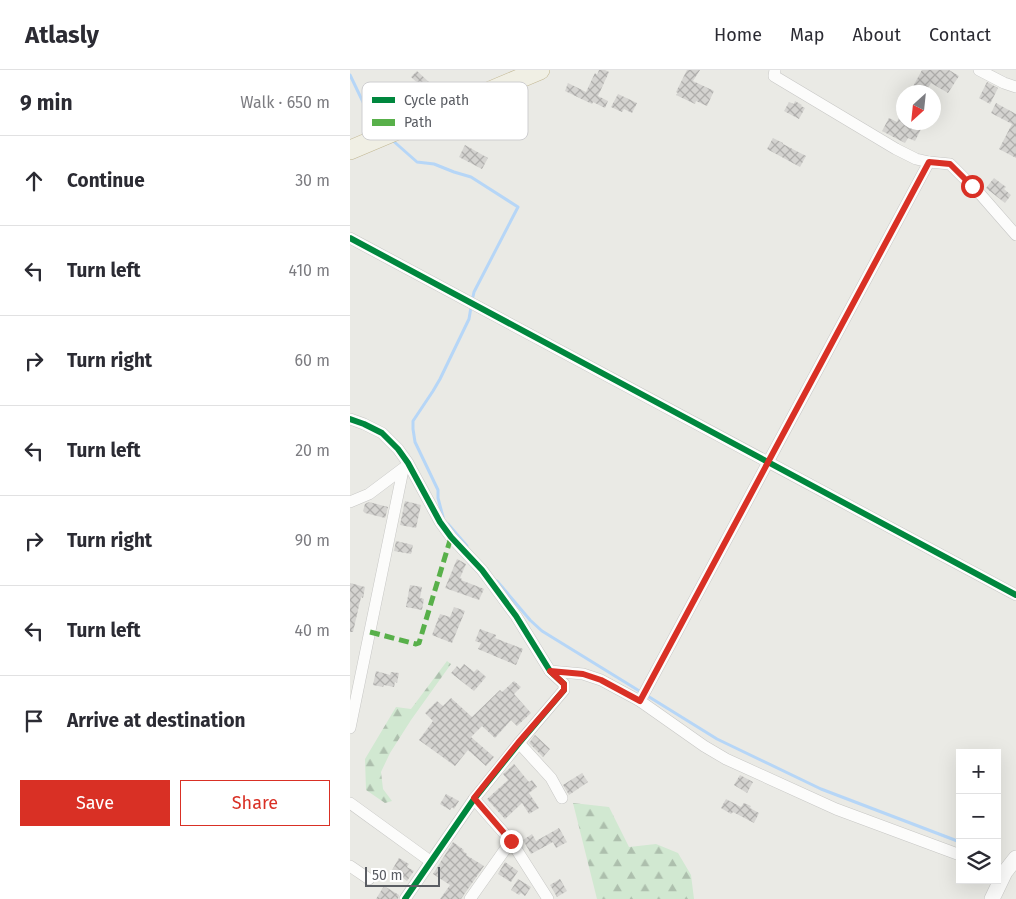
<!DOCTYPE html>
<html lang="en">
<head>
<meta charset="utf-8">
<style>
  body { margin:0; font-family:"Fira Sans",sans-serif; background:#f2f2f3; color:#2b2b33 }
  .controls { position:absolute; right:15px; bottom:15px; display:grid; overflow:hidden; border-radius:0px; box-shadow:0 5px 20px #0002 }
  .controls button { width:45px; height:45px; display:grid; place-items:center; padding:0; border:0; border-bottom:1px solid #e1e1e2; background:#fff; color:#2b2b33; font:25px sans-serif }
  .compass { position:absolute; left:546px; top:15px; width:45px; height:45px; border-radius:50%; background:#fff; box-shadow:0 5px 20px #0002; rotate:207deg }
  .scale { position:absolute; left:15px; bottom:12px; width:75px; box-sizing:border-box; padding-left:5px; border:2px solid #5a5d63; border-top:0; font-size:14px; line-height:18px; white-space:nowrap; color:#5a5d63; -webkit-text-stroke:4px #fff; paint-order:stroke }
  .stop { position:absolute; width:15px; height:15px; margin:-11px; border:4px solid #d93025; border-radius:50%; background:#fff }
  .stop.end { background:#d93025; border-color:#fff; box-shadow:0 1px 5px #0008 }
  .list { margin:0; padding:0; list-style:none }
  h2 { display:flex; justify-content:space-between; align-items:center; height:65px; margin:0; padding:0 20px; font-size:21px }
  h2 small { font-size:16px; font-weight:400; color:#7c7c81 }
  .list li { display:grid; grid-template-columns:32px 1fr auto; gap:15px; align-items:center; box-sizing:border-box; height:90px; padding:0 20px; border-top:1px solid #e1e1e2 }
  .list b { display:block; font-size:19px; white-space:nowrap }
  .list em { font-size:16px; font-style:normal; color:#7c7c81 }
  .actions { display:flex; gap:10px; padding:15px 20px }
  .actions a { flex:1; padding:11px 0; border:1px solid #d93025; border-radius:0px; text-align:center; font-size:18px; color:#d93025 }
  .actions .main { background:#d93025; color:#fff }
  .icon { flex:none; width:28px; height:28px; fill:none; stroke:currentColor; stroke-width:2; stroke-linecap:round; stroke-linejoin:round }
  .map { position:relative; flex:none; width:666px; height:829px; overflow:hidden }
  header { display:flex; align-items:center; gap:30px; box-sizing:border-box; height:70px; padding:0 25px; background:#fff; border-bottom:1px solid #e1e1e2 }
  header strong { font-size:24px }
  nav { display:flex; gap:28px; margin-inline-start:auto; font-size:18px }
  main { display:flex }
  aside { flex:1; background:#fff }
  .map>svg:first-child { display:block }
  .forest { fill:url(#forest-firs) }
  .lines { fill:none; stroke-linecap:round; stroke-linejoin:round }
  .stream { stroke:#b6d6f7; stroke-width:3 }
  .building { fill:url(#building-cross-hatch) }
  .minor-casing { stroke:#c7c7c5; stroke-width:12 }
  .tertiary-casing { stroke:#c7c7c5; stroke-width:16 }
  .trunk-casing { stroke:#c2b792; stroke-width:20 }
  .minor { stroke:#fcfcfb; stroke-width:11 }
  .tertiary { stroke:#fcfcfb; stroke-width:15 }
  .trunk { stroke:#f0efe4; stroke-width:19 }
  .quiet { stroke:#58b04a; stroke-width:5; stroke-dasharray:10 5; stroke-linecap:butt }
  .cycleway-casing { stroke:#fff; stroke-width:9 }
  .cycleway { stroke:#00873e; stroke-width:6 }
  .route { stroke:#d93025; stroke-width:6 }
  .key { fill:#fff; stroke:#ceced0; stroke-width:1 }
  .key-label { font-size:14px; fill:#5a5d63 }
</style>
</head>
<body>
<header>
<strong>Atlasly</strong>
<nav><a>Home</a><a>Map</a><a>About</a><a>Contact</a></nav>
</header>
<main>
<aside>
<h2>9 min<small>Walk · 650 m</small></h2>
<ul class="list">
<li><svg class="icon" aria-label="ahead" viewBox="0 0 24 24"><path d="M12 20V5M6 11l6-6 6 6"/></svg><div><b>Continue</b></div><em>30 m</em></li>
<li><svg class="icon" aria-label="left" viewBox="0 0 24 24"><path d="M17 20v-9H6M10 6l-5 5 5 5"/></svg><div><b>Turn left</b></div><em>410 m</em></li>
<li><svg class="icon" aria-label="right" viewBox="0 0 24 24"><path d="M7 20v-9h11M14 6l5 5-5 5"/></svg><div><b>Turn right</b></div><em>60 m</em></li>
<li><svg class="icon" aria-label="left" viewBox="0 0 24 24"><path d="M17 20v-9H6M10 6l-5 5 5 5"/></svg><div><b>Turn left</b></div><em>20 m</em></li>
<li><svg class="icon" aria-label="right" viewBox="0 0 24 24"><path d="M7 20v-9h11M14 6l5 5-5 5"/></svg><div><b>Turn right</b></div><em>90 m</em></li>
<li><svg class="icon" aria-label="left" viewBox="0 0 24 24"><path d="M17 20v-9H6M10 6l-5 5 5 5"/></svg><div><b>Turn left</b></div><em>40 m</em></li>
<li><svg class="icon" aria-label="arrive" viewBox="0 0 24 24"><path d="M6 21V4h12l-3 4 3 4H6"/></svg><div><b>Arrive at destination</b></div></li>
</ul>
<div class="actions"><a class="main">Save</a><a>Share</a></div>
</aside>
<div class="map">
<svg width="666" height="829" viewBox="0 0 666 829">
  <defs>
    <pattern id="forest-firs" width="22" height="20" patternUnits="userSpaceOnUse" patternTransform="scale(1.25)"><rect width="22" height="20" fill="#d1e8d1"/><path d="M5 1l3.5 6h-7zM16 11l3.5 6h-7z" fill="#adbfad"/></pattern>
    <pattern id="building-cross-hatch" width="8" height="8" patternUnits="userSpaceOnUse" patternTransform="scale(1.25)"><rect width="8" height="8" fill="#d4d3d0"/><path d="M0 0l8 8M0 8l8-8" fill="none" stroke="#afaeac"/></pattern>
  </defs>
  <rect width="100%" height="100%" fill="#eaeae5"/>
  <g class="forest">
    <path d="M97 591 101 594 61 650 40 683 31 702 33 719 42 731 35 733 16 720 15 689 46 637 61 639Z"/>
    <path d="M223 733 259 737 279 777 306 774 328 783 341 805 344 829H247Z"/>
  </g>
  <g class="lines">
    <g class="stream">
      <path d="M0 5 24 55 31 60"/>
      <path d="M41 69 67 92 84 94 104 102 121 107 168 137 124 222 122 231"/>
      <path d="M93 447 88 428V420L65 372 63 359V351L83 321 90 309 119 249 121 237"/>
      <path d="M98 454 117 476"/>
      <path d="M147 511 180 550 192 561 291 622"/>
      <path d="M296 625 367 669 471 719 610 772"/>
    </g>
  </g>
  <g class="building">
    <path d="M249 0H255L259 2 248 26 258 31 255 38 243 32 242 34 215 21 218 13 236 22 245 3 247 5Z"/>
    <path d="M337 0H350L343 11 364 21 357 36 346 31 345 34 326 25 328 23 326 22Z"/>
    <path d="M572 0H599L609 6 598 23 581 13 576 22H560Z"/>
    <path d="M67 1 80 13 74 19 61 7Z"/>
    <path d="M637 12 648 18 640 34 629 28Z"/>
    <path d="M268 24 287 33 282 43 274 39 272 42 261 37Z"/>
    <path d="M445 31 452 35 451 36 455 38 449 49 434 41 439 32 444 34Z"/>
    <path d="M646 33 666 44V88L649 79 662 54 641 43Z"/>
    <path d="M539 48 547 52 549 48 554 51V52H557L571 59 565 71 558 68 555 73 532 61Z"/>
    <path d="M423 68 433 73V74L456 86 450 97 417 79Z"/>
    <path d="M115 75 138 88 132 99 109 87Z"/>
    <path d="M644 108 656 117 654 119 661 125 655 133 636 118Z"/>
    <path d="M55 431 71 435 66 458 50 455Z"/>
    <path d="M19 432 38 437 35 448 15 443 13 441 15 434Z"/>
    <path d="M46 471 63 475 61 484 44 481Z"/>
    <path d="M107 489 116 494 110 508 112 509 111 510 134 519 129 530 95 518Z"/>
    <path d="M0 513 15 517 13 528 11 527 3 562H0Z"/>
    <path d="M60 515 72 517 70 528 74 529 72 540 56 537Z"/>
    <path d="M104 537 115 541 102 573 82 565 90 544 100 547Z"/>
    <path d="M130 559 146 565 145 568 173 579 166 595 128 579 131 573 125 571Z"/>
    <path d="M114 594 124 602 127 599 136 607 124 621 101 603 107 596 110 599Z"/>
    <path d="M26 601 40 605 41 602 49 603 47 613 45 612 44 617 34 615 33 617 23 615Z"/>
    <path d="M164 611 171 617 164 624 181 643 167 656 161 650 145 668 132 656 121 667 144 687 136 696 118 680 105 696 69 670 83 651 75 643 87 631 93 636 101 628 122 647 150 620 152 622Z"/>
    <path d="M185 665 200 679 193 687 179 673Z"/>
    <path d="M164 694 179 712 182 710 187 717 179 723 189 738 179 744 172 733 155 749 137 729 158 710 153 704Z"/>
    <path d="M232 703 238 712 219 725 213 715Z"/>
    <path d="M390 705 403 712 397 723 384 715Z"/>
    <path d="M96 724 109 731 104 739 102 737 100 740 90 734Z"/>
    <path d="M376 729 391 737 394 733 401 736 400 738 409 743 404 753 383 742 381 744 371 738Z"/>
    <path d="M209 758 217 772 206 778 203 772 181 784 173 770 182 764 186 771Z"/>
    <path d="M103 772 114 780 113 781 117 784 116 785 134 796 111 829H90L100 815 83 804Z"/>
    <path d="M49 788 59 794 57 797 64 801 57 811 42 800Z"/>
    <path d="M155 792 168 801 161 812 148 804Z"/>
    <path d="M168 809 181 817 175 826 171 823 169 825 161 820Z"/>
    <path d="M210 809 217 821 207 827 200 815Z"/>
    <path d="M34 816 49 825 48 829H26Z"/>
  </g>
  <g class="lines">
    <g class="minor-casing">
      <g id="minor">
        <path d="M425 0 424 6 546 79 566 89 579 92 600 94 631 125 666 165"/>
        <path d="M629 0 654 13 666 17"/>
        <path d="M0 168 666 525"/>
        <path d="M0 349 14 354 32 363 48 379 58 393 90 452 101 467 132 500 166 546 200 601 214 614V620L169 673 124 729 55 829"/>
        <path d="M0 432 19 424 55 397"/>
        <path d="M200 601 233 604 251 610 290 631 354 676 376 689 486 739 610 785"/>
        <path d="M290 631 579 92"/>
        <path d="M0 658 53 400"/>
        <path d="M169 673 201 708 212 728"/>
        <path d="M124 729 161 771 198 829"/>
        <path d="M0 733 80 791"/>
        <path d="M0 796 19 809"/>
        <path d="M120 829 161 771"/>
      </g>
    </g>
    <g class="tertiary-casing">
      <path id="tertiary" d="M642 829 655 802 666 788"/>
    </g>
    <g class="trunk-casing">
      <path id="trunk" d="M0 80 190 0"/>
    </g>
    <use href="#minor" class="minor"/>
    <use href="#tertiary" class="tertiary"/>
    <use href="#trunk" class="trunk"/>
    <path class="quiet" d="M20 562 66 574 69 573 101 467"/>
    <g class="cycleway-casing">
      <g id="cycleway">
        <path d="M0 168 666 525"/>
        <path d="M0 349 14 354 32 363 48 379 58 393 90 452 101 467 132 500 166 546 200 601 214 614V620L169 673 124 729 55 829"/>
      </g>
    </g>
    <use href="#cycleway" class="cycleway"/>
  </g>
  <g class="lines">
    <path class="route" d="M161 771 124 728 168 673 214 620V614L200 601 233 604 251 610 290 631 579 92 600 94 622 116"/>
  </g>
  <rect x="12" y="12" width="166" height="58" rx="8" class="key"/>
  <rect x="22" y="27" width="23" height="6" fill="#00873e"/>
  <rect x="22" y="49" width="23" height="7" fill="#58b04a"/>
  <g class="key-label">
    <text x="54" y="35">Cycle path</text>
    <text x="54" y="57">Path</text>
  </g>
</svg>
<div class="controls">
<button>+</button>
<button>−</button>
<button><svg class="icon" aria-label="layers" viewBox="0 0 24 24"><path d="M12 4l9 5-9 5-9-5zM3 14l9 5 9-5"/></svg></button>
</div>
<svg class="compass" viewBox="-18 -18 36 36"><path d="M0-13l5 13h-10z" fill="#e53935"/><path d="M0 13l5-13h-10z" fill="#7c7c81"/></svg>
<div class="scale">50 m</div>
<div class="stop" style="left:622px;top:116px"></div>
<div class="stop end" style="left:161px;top:771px"></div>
</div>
</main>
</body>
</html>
